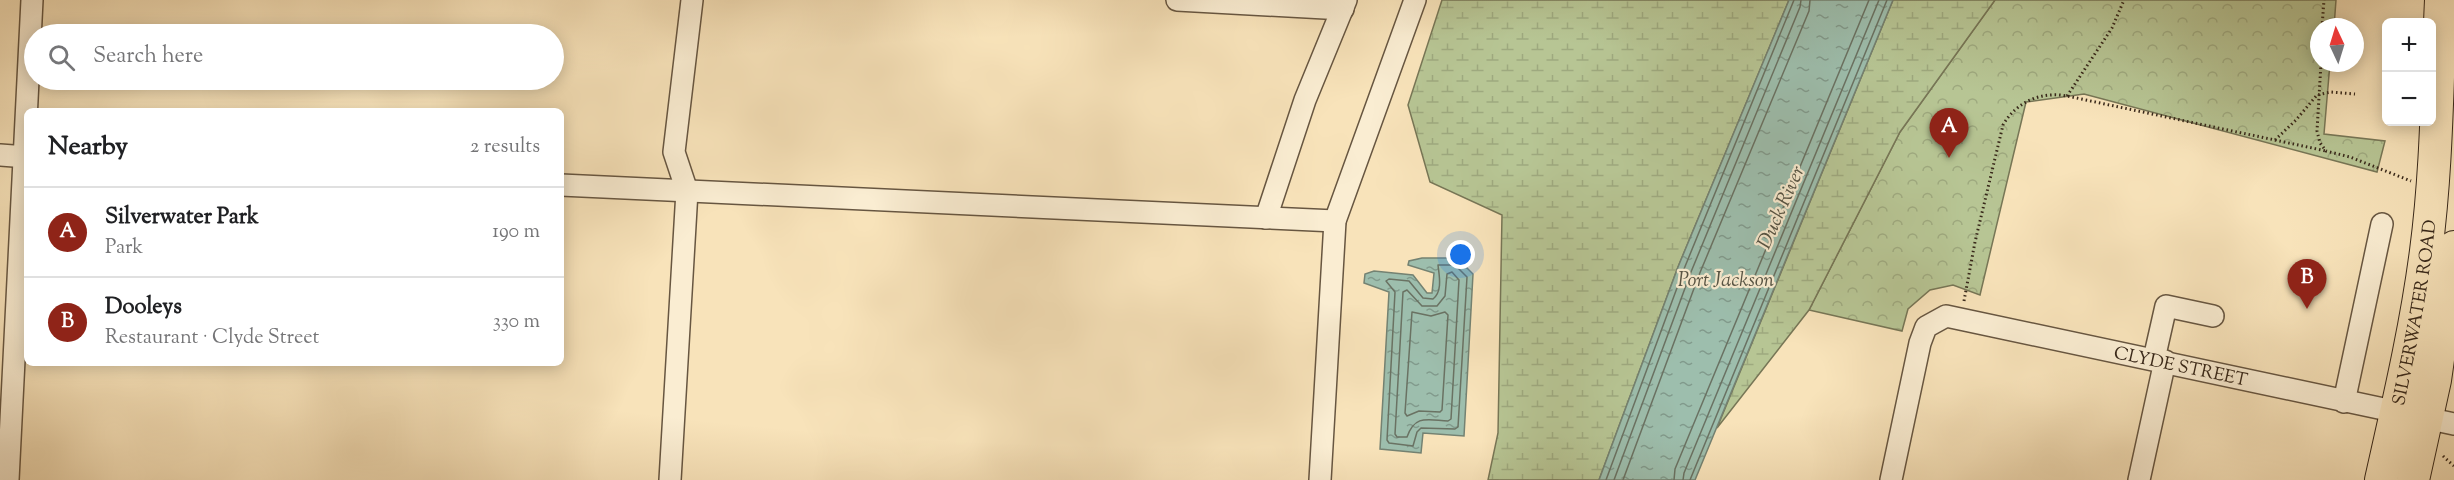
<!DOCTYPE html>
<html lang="en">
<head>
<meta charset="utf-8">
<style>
  body { margin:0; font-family:"Sorts Mill Goudy",serif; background:#f2f2f2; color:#202124 }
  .controls { position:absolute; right:18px; top:18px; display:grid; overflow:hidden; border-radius:9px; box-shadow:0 3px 15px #0003 }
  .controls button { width:54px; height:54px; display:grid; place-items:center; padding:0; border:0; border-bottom:2px solid #e0e0e0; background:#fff; color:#202124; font:30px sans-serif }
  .compass { position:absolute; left:2310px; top:18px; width:54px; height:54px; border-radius:50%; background:#fff; box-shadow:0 3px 15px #0003; rotate:356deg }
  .you { position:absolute; left:1461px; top:255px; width:21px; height:21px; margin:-15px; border:4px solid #fff; border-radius:50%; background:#1a73e8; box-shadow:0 0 0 9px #1a73e833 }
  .badge { display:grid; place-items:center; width:39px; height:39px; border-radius:50%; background:#8f2418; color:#fff; font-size:20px; font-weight:700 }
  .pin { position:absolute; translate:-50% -50px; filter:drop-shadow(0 2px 3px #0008) }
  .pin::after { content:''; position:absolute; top:32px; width:21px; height:18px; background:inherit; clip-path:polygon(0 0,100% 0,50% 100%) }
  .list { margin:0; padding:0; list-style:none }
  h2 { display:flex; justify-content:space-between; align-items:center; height:78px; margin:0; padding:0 24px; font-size:26px }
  h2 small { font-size:20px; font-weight:400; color:#757577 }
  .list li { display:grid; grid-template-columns:39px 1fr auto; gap:18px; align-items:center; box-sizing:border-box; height:90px; padding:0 24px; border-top:2px solid #e0e0e0 }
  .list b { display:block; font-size:22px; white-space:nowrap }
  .list p { margin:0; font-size:20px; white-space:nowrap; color:#757577 }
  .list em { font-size:20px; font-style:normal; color:#757577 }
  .icon { flex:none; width:33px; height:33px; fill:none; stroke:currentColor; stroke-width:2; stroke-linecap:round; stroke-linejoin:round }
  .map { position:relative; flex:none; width:2454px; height:480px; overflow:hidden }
  .search { position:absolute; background:#fff; box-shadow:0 3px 15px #0003; left:24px; top:24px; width:540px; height:66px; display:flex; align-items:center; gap:15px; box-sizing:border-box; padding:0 21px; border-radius:33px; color:#757577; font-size:22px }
  .panel { position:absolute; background:#fff; box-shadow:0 3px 15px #0003; left:24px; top:108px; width:540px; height:258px; border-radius:9px }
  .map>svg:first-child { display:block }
  .forest { fill:url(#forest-crowns); stroke:#777656; stroke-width:1.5 }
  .wetland { fill:url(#wetland-marsh); stroke:#777656; stroke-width:1.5 }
  .water { fill:url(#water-ripples); stroke:#748272; stroke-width:1.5 }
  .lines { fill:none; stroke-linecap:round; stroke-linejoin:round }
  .shore { stroke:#6a7263; stroke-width:1.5 }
  .minor-casing { stroke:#675641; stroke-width:24 }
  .highway-casing { stroke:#372719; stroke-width:34 }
  .path { stroke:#372719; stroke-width:3; stroke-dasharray:1.5 3; stroke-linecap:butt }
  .minor { stroke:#faedd2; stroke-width:21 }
  .highway { stroke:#f8e3ba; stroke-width:32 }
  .labels { text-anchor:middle; stroke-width:4.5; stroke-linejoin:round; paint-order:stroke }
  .street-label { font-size:18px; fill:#372719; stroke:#faedd2 }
  .water-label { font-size:20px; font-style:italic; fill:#565445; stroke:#faedd2 }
</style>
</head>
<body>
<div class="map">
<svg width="2454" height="480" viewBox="0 0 2454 480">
  <defs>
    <pattern id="forest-crowns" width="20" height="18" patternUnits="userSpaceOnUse" patternTransform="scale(1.5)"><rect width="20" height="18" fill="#b7c594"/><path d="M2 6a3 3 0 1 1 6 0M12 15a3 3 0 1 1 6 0" fill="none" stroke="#9ea97f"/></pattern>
    <pattern id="wetland-marsh" width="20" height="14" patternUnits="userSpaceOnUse" patternTransform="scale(1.5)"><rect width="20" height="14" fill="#b7c594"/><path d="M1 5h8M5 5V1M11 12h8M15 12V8" fill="none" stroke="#9ea97f"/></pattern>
    <pattern id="water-ripples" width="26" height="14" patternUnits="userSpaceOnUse" patternTransform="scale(1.5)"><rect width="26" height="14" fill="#9dbead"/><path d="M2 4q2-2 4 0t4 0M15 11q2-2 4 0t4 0" fill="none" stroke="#819a8c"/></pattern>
  </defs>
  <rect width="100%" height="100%" fill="#f8e3ba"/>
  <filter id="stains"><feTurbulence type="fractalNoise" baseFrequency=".00333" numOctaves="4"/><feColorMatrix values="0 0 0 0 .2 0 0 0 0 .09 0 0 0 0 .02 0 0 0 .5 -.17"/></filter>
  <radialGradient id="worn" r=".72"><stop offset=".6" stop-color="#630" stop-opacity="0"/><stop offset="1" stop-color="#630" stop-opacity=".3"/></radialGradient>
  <path class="forest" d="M1995 0H2336L2334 27H2319V63H2330L2324 134 2385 141 2377 172 2084 94 2026 102 1980 295 1953 285 1930 290 1908 309 1902 331 1809 310 1900 132Z"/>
  <g class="wetland">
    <path d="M1442 0H1789L1678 267 1599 480H1488L1498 433 1502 215 1430 182 1408 105Z"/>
    <path d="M1893 0H1995L1900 132 1809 310 1717 428Z"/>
  </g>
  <g class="water">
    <path d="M1789 0H1893L1695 480H1599L1678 267Z"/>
    <path d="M1422 258H1457L1473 274 1464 436 1423 433 1421 453 1380 449 1389 292 1364 283 1365 274 1374 271 1413 275 1427 293H1432L1434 273 1408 265 1409 261Z"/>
  </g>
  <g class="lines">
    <g class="shore">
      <path d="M1438 265H1455L1467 277 1458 427 1455 429 1421 428 1417 432 1413 446 1389 443 1387 440 1395 292 1386 281 1389 279 1409 281 1423 298 1433 299C1443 291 1439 275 1438 265Z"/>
      <path d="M1452 272 1459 280 1451 419 1448 421C1428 420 1415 414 1407 437H1397L1395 434 1403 292 1407 290 1422 306H1437L1445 296 1447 274Z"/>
      <path d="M1412 312 1431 316 1445 312 1448 315 1442 410 1440 412 1419 411 1407 416 1405 413Z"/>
      <path d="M1606 480 1684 269 1794 0"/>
      <path d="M1614 480 1691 272 1800 7 1801 0"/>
      <path d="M1623 480 1699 275 1809 11 1810 0"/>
      <path d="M1674 480 1675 469 1869 0"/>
      <path d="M1683 480 1684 473 1879 0"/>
      <path d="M1690 480 1887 0"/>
    </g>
    <g class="minor-casing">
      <g id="minor">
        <path d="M1177 0 1343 9"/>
        <path d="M0 155 27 157"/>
        <path d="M561 185 1335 221"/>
        <path d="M1266 218 1305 100 1346 0"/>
        <path d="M2154 359 2166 306 2213 316"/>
        <path d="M2344 402 2382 224"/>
        <path d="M8 480 32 0"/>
        <path d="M670 480 687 191 674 152 692 0"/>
        <path d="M1320 480 1335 221 1415 0"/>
        <path id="s1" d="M1891 480 1920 343 1926 327 1946 316 2454 424"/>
        <path d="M2139 480 2165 361"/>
      </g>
    </g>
    <g class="highway-casing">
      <g id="highway">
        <path id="s2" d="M2381 480C2398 404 2416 328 2426 251 2437 168 2437 84 2441 0"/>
        <path d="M2413 480 2435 380 2454 247"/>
      </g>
    </g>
    <g class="path">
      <path d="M2322 27 2324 0"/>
      <path d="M2321 63 2317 131 2320 143 2326 151 2350 157 2411 181"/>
      <path d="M2067 96 2112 28 2124 0"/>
      <path d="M2275 140 2326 151"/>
      <path d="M1964 301 1975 242 2003 125C2016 102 2041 91 2067 96L2275 140 2296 120 2317 95 2331 92 2355 94"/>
      <path d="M2443 456 2454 466"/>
    </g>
    <use href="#minor" class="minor"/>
    <use href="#highway" class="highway"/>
  </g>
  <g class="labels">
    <g class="street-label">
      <text dy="6" stroke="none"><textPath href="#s2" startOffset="171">SILVERWATER ROAD</textPath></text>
      <text dy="6" stroke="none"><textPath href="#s1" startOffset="420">CLYDE STREET</textPath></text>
    </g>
    <g class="water-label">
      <text transform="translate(1780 207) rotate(-66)" y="7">Duck River</text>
      <text x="1726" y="286">Port Jackson</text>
    </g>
  </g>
  <rect width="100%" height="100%" filter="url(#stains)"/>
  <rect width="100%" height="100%" fill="url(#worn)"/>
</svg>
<div class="controls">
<button>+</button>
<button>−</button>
</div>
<svg class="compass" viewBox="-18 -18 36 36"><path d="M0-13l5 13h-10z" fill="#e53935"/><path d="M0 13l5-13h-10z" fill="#757577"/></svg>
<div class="you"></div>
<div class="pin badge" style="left:1949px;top:158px">A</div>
<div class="pin badge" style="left:2307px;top:309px">B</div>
<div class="search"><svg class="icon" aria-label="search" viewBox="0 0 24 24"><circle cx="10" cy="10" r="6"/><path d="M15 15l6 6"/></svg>Search here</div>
<section class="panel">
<h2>Nearby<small>2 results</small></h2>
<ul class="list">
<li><span class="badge">A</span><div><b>Silverwater Park</b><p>Park</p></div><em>190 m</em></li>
<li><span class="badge">B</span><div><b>Dooleys</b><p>Restaurant · Clyde Street</p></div><em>330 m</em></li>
</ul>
</section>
</div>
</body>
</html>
